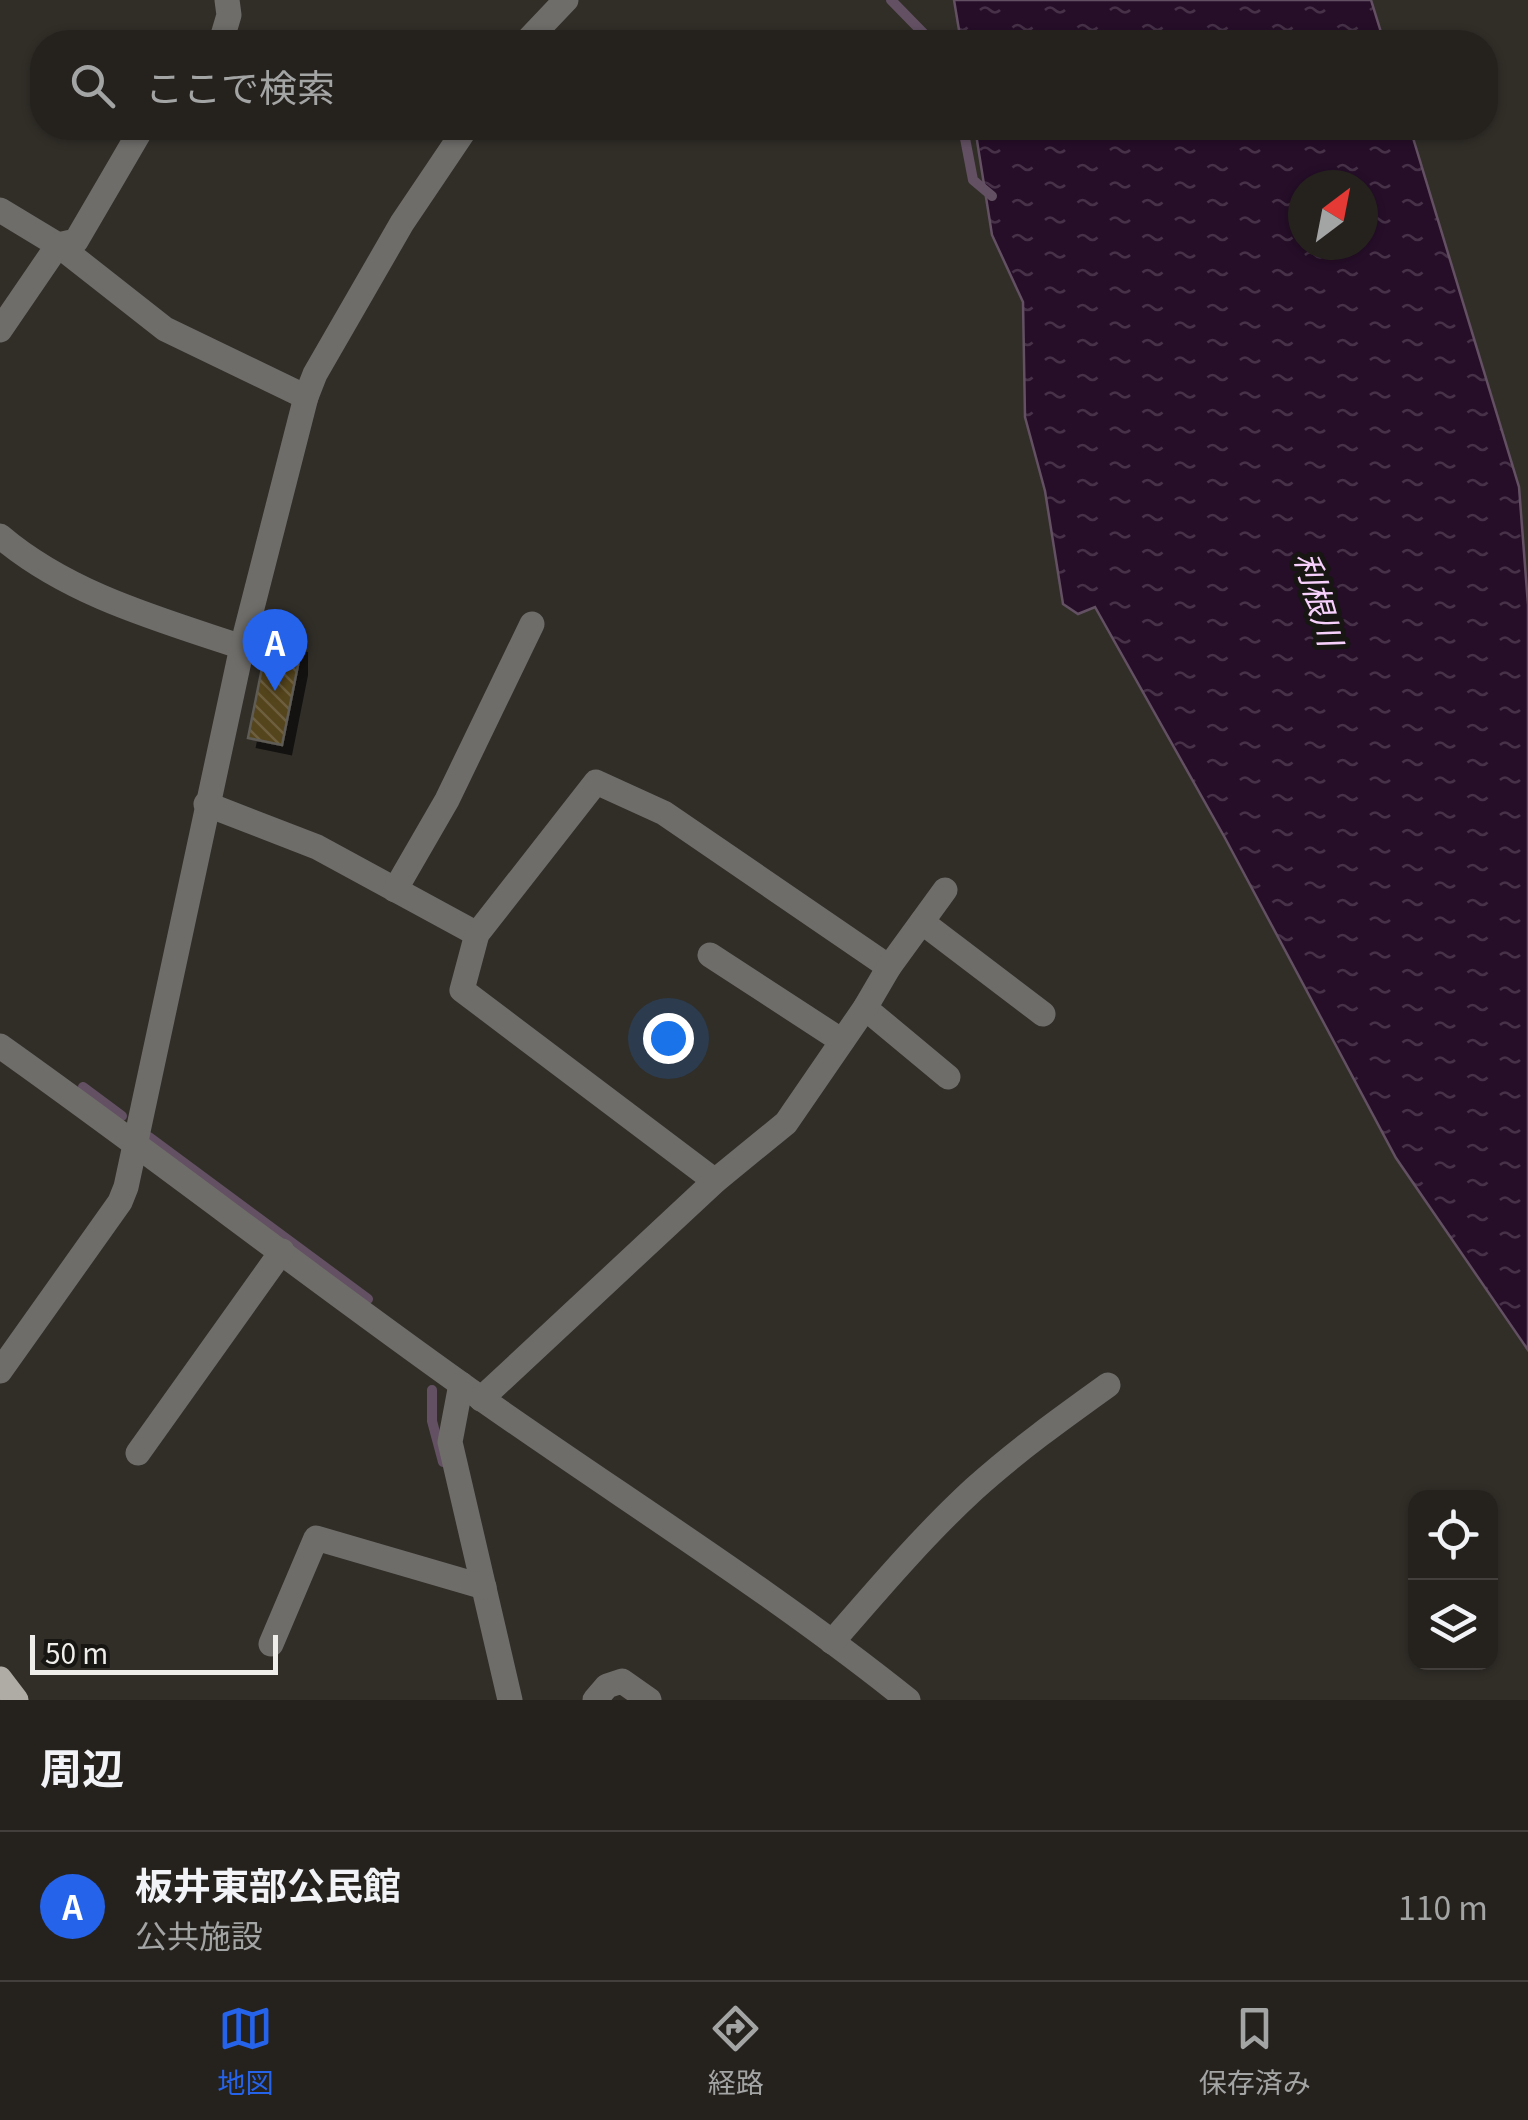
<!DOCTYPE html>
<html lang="ja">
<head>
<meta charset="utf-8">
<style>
  body { margin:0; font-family:Georgia,"Noto Sans JP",serif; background:#2d2a27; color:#f1f3f6 }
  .controls { position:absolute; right:30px; bottom:30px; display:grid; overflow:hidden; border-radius:20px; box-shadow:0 2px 8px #0004 }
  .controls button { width:90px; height:90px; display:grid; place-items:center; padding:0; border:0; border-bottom:2px solid #423f3c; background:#25221e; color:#f1f3f6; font:50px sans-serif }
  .compass { position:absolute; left:1288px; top:170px; width:90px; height:90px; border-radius:50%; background:#25221e; box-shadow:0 2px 8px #0004; rotate:32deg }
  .scale { position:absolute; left:30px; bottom:25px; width:248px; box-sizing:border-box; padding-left:10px; border:5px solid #f0eeea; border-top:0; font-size:28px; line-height:35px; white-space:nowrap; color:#f0eeea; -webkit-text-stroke:8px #171613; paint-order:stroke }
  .you { position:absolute; left:668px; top:1038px; width:35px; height:35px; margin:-25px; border:8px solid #fff; border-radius:50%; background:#1a73e8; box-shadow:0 0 0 15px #1a73e833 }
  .badge { display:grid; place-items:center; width:65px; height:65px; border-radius:50%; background:#2563eb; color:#fff; font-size:32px; font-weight:700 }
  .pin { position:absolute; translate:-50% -82px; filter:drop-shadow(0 2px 5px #0008) }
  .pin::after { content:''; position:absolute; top:52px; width:35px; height:30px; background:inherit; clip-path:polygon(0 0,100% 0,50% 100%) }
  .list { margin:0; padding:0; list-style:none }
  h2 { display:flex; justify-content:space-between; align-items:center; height:130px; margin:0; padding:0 40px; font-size:42px }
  h2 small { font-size:32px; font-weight:400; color:#a3a4a4 }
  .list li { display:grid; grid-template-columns:65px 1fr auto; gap:30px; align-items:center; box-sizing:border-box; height:150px; padding:0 40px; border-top:2px solid #423f3c }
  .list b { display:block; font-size:38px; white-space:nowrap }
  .list p { margin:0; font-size:32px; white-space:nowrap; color:#a3a4a4 }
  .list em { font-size:32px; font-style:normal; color:#a3a4a4 }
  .icon { flex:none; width:55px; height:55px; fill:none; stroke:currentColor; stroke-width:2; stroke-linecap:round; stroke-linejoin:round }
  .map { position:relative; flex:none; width:1528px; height:1700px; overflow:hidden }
  .search { position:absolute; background:#25221e; box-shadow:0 2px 8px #0004; left:30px; right:30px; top:30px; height:110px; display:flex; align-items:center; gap:25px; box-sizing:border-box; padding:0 35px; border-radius:40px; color:#a3a4a4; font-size:38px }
  .sheet { height:280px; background:#25221e }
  nav { display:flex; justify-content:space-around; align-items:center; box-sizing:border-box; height:140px; border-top:2px solid #423f3c; background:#25221e; font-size:28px; color:#a3a4a4 }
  nav a { display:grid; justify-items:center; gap:5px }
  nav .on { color:#2563eb }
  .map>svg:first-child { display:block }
  .water { fill:url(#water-ripples); stroke:#635163; stroke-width:2.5; fill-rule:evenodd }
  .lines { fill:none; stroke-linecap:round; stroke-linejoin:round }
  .stream { stroke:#635163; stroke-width:10 }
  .building { fill:url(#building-back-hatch); stroke:#5e5b55; stroke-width:2.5; filter:url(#shadow) }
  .minor { stroke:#6f6d6a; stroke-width:25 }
  .major { stroke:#afaca6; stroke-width:25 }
  .labels { text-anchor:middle; stroke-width:10; stroke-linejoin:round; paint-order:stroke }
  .water-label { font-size:32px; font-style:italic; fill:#f7d0fb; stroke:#171613 }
</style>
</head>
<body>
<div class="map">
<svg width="1528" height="1700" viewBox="0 0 1528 1700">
  <defs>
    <pattern id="water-ripples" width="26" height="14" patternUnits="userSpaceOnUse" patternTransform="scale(2.5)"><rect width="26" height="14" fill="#260e29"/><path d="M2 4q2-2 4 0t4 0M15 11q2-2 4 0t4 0" fill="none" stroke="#463148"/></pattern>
    <pattern id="building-back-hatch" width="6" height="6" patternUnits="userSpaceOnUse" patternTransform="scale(2.5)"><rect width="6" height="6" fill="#54441c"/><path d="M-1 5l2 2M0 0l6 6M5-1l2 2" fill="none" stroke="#6d5f3d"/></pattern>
    <filter id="shadow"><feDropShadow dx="9" dy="9" stdDeviation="0" flood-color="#0009"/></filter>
  </defs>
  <rect width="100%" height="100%" fill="#312e28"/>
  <g class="water">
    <path d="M954 0H1371L1384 42H961Z"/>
    <path d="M975 128H1410L1519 487 1528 605V1350L1396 1158 1225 838 1095 607 1078 614 1063 604 1045 491 1025 417 1023 302 992 235ZM1363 185V245H1303V185Z"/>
  </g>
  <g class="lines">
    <g class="stream">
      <path d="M891 0 932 42"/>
      <path d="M963 128 973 180 992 196"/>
      <path d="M83 1087 122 1116"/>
      <path d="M149 1137 368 1299"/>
      <path d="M432 1390V1421L443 1462"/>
    </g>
  </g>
  <path class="building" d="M268 638 302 645 282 745 248 738Z"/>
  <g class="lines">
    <g class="minor">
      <path d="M221 42 229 15 227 0"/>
      <path d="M526 42 566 0"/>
      <path d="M0 210 58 245 165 329 306 397"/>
      <path d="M0 330 58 245 76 241 142 128"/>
      <path d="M0 536C68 594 158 619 242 647"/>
      <path d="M206 804 317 847 477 934"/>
      <path d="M395 890 447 800 532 624"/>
      <path d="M922 922 1043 1014"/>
      <path d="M710 955 842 1041"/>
      <path d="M865 1008 948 1077"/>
      <path d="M0 1046C162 1161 319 1284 482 1399 624 1499 772 1591 908 1700"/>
      <path d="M715 1181 462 990 477 934 596 782 664 813 889 967"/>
      <path d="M0 1371 120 1202 126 1187 242 647 306 397 315 374 402 223 466 128"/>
      <path d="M461 1384 450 1442 510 1700"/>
      <path d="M481 1399 715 1181 786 1123 865 1008 889 967 945 890"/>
      <path d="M138 1453 282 1251"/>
      <path d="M832 1642C878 1589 923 1536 974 1489 1016 1451 1062 1418 1108 1385"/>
      <path d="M271 1644 316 1538 484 1587"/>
      <path d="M595 1700 607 1686 622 1681 649 1700"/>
    </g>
    <path class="major" d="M0 1679 16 1700"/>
  </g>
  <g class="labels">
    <g class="water-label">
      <text transform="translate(1318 599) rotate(74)" y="11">利根川</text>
    </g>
  </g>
</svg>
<div class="controls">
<button><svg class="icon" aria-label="locate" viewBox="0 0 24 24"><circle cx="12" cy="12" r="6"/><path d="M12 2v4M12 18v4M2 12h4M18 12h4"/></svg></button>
<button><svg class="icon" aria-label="layers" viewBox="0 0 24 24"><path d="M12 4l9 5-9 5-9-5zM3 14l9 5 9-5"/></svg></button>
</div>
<svg class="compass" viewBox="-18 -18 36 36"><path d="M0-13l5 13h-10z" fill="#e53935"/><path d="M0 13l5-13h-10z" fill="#a3a4a4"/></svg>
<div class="scale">50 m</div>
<div class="you"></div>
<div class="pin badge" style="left:275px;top:691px">A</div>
<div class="search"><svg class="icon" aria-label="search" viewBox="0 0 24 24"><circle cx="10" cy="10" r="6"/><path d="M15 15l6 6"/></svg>ここで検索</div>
</div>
<section class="sheet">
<h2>周辺<small></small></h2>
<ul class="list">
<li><span class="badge">A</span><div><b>板井東部公民館</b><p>公共施設</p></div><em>110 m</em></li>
</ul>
</section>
<nav>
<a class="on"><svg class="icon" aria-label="map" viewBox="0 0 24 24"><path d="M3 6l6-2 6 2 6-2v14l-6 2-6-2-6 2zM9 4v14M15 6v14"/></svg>地図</a>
<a><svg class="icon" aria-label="directions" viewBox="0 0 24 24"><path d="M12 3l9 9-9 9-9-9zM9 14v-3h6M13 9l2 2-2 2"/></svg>経路</a>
<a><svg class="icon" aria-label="saved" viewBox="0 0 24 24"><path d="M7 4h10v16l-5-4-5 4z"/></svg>保存済み</a>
</nav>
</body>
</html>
